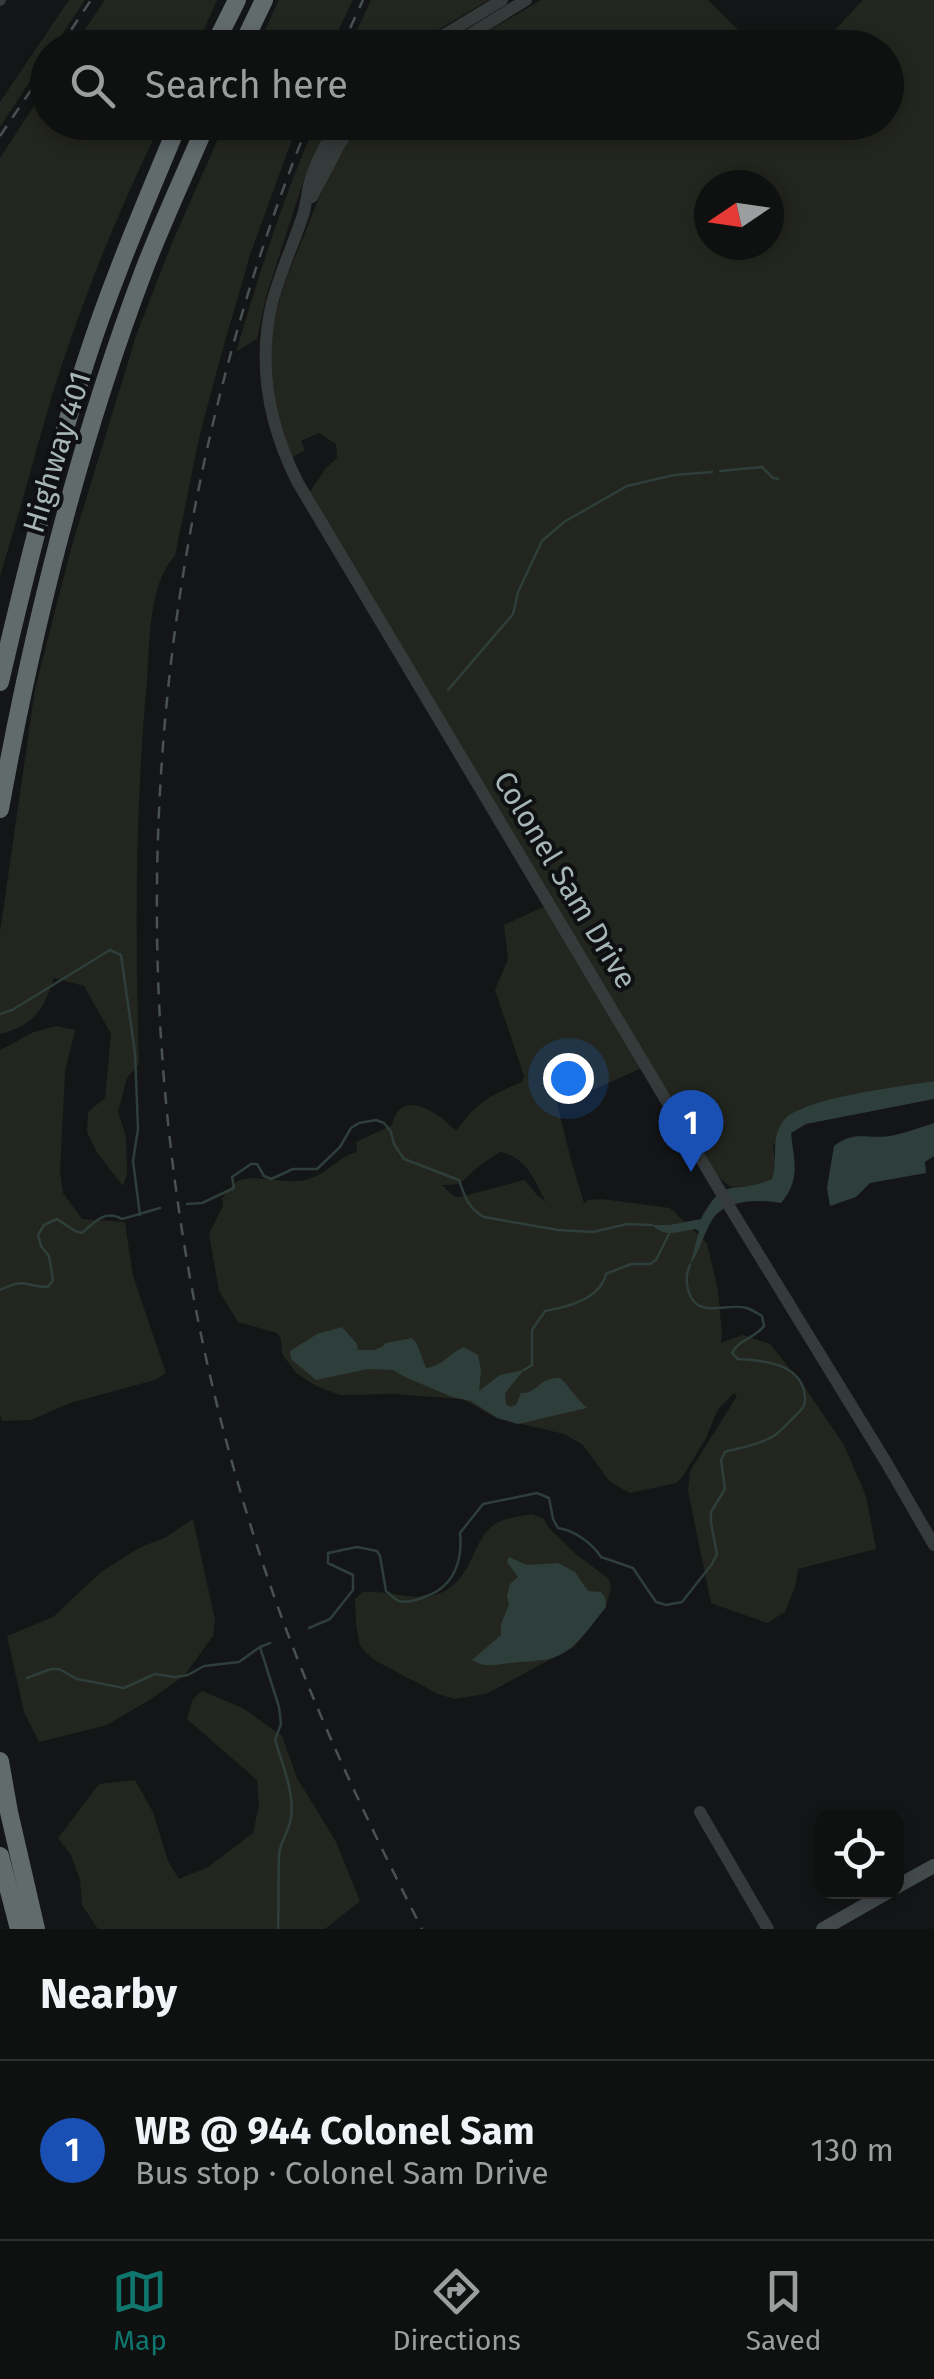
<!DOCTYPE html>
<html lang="en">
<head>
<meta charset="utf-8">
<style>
  body { margin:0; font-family:"Fira Sans",sans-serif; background:#181919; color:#f1f3f6 }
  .controls { position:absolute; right:30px; bottom:30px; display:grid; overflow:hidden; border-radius:20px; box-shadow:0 5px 15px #0003 }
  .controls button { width:90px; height:90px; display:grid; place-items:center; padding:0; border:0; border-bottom:2px solid #2f3030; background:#0f1010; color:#f1f3f6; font:50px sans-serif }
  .compass { position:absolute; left:694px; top:170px; width:90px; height:90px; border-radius:50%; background:#0f1010; box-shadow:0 5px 15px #0003; rotate:257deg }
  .you { position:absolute; left:568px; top:1078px; width:35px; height:35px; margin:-25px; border:8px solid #fff; border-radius:50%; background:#1a73e8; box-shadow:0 0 0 15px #1a73e833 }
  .badge { display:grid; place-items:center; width:65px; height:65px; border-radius:50%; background:#0f766e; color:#fff; font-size:32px; font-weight:700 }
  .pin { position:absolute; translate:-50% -82px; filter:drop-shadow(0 2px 5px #0008) }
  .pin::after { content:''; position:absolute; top:52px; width:35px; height:30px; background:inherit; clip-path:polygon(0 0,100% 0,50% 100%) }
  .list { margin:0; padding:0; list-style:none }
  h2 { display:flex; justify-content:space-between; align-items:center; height:130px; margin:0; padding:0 40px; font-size:42px }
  h2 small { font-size:32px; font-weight:400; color:#9b9d9f }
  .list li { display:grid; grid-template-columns:65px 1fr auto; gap:30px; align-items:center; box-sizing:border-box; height:180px; padding:0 40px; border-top:2px solid #2f3030 }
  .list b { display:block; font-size:38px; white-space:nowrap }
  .list p { margin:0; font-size:32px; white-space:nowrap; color:#9b9d9f }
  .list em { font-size:32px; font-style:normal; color:#9b9d9f }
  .icon { flex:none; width:55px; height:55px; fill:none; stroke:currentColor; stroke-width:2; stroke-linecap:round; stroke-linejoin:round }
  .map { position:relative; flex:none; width:934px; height:1929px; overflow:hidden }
  .search { position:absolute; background:#0f1010; box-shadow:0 5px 15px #0003; left:30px; right:30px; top:30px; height:110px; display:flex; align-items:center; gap:25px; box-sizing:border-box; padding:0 35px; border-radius:55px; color:#9b9d9f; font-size:38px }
  .sheet { height:310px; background:#0f1010 }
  nav { display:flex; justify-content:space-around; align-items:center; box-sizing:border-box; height:140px; border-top:2px solid #2f3030; background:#0f1010; font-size:28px; color:#9b9d9f }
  nav a { display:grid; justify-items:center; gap:5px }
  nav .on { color:#0f766e }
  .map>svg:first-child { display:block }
  .green { fill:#23261e; fill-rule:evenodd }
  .water { fill:#2e3e3a }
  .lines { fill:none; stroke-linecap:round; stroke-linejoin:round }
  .stream { stroke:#2e3e3a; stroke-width:2.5 }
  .minor { stroke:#353a3b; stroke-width:10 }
  .tertiary { stroke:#353a3b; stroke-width:12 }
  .secondary { stroke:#434a4b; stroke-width:14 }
  .motorway { stroke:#626b6c; stroke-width:18 }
  .rail { stroke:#4a5152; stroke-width:2.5; stroke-dasharray:12 10; stroke-linecap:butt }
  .labels { text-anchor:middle; stroke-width:8; stroke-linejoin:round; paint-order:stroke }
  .street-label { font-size:30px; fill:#a6b5b6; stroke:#0f1011 }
</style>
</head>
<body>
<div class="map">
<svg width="934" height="1929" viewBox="0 0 934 1929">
  <rect width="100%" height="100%" fill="#141516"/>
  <g class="green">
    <path d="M69 0H85L53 47 48 48 47 55 0 127V102Z"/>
    <path d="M105 0H217L196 47H73Z"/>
    <path d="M279 0H353L330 47H257Z"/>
    <path d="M371 0H489L409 47H349Z"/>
    <path d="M541 0H708L755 47H461Z"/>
    <path d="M863 0H934V1081L876 1090 801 1108 773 1146 776 1168 772 1179 758 1186 731 1187 713 1173 649 1065 597 1088 559 1098 557 1103 571 1160 584 1203 588 1200 602 1199 670 1208 707 1243 718 1290 722 1334 721 1343 742 1335 770 1344 804 1386 844 1445 866 1496 876 1549 798 1569 796 1584 785 1612 767 1623 711 1603 688 1491 690 1471 737 1396 734 1393 718 1409 706 1438 683 1476 676 1483 630 1493 610 1482 583 1445 564 1434 497 1418 462 1399 393 1394 340 1395 316 1386 296 1373 282 1354 281 1339 277 1333 238 1322 219 1291 209 1234 223 1206 222 1198C227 1192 232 1185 238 1181 254 1173 288 1186 309 1179 330 1172 336 1158 357 1152L356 1142 392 1125C401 1086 439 1113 456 1131 479 1101 488 1096 522 1082L524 1076 495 990 508 959 504 925 547 905 309 493 326 468 337 458 336 444 319 433 301 441 305 450 291 458C279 422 269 390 271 352 272 310 289 271 305 233 320 194 335 157 361 122H886V48L819 47ZM709 185H769V245H709ZM500 1152C527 1157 534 1180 546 1202L537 1195 525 1180C515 1182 460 1198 456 1197 453 1196 444 1187 442 1185 464 1186 463 1180 478 1167 485 1161 493 1157 500 1152Z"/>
    <path d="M47 86 48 122 161 123C119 209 82 300 53 392 35 453 19 515 0 576V158Z"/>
    <path d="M225 123H298L250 255 220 359 199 438 175 556C148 584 150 643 147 681 135 808 135 936 139 1064L127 1078 118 1112 126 1136 127 1174 123 1186 98 1154 87 1132 88 1112 105 1098 111 1034 84 986 54 978C44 1009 34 1026 0 1034V932L35 689 72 545 137 333 172 243Z"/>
    <path d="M316 123H332L305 176 266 297 257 339 236 352C259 275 283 197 316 123Z"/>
    <path d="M56 1026 75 1030 65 1072 60 1172 63 1193 82 1219 125 1222 133 1276 166 1373 155 1380 70 1403 31 1420 2 1421 0 1414V1050L34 1032Z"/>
    <path d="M532 1514 544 1519 547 1526 576 1554 609 1579 611 1587 606 1607 574 1647 486 1694 454 1699 438 1694 374 1660 360 1646 356 1624 355 1599 363 1592C390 1589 423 1606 448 1589 471 1574 472 1548 488 1530 498 1518 517 1517 532 1514Z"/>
    <path d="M193 1519 215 1620 213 1636 184 1676 151 1699 107 1725 39 1742 24 1712 7 1636 53 1617 101 1572 139 1548 166 1537Z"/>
    <path d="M202 1691 243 1708 282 1736 297 1778 335 1840 360 1901 325 1929H98L82 1905 80 1880 71 1855 58 1838 99 1784 135 1780 153 1812 168 1861 179 1879 208 1867 253 1833 259 1805 257 1780 187 1719 193 1699Z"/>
  </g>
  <g class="water">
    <path d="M934 1081V1099L806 1124 791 1133C794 1161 801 1180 781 1203 759 1199 725 1199 712 1220 703 1235 700 1251 690 1265L699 1231 695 1229C679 1232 665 1238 652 1225H669L701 1219C726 1172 734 1197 772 1179 779 1159 769 1139 784 1120 801 1098 904 1086 934 1081Z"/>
    <path d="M934 1123V1156L925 1162 926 1173 870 1183 856 1197 830 1206 827 1188 834 1146C856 1129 868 1141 895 1135 908 1132 921 1127 934 1123Z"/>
    <path d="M342 1327 357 1344 358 1350H374L382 1347 386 1343 412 1338 417 1344 426 1368C441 1367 450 1353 464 1347L478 1355 481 1370 479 1391 500 1375 524 1370 505 1393 506 1404 510 1407 516 1405 521 1393C538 1394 538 1377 560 1378 570 1387 576 1398 587 1408L518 1424 497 1418 471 1401 452 1397 405 1377 393 1370 368 1369 316 1380 291 1359 290 1351 317 1334Z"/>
    <path d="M509 1557 527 1565 558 1563 575 1572 588 1591 601 1592 605 1597 606 1607C590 1626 575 1653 549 1659 536 1662 522 1661 510 1663 495 1665 485 1668 472 1660L501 1635V1624L509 1604 507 1596 510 1584 518 1577 507 1562Z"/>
  </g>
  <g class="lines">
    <g class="stream">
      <path d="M720 471 762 467 773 478 778 479"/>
      <path d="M448 690 513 614 518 592 542 541 564 522 627 486 674 475 712 472"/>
      <path d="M0 1014 12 1010 110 950 121 955 135 1053 138 1129 133 1161 140 1215"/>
      <path d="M187 1204 202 1203 234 1188 232 1177 251 1164H257L264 1176 271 1179 293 1169H317L340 1147 351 1128 359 1123 376 1120 384 1123 391 1132 394 1144 404 1159 459 1180C465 1197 468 1208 484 1217L558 1230 593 1232 627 1224 652 1225"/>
      <path d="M0 1290C26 1277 25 1287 48 1287L53 1280 49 1256 41 1246 38 1235 44 1225 57 1219 75 1231 82 1233C95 1222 105 1209 122 1219L160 1208"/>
      <path d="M524 1370 532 1365V1330L545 1311C568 1307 600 1299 606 1274L631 1264H650L656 1260 669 1234"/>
      <path d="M309 1628 330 1619 353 1590V1575L328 1563V1553L357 1547 377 1551 380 1556 386 1591C390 1594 394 1599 399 1601 406 1603 417 1600 424 1597 453 1588 463 1562 460 1533L483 1504 537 1493 549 1498 553 1519 558 1528C574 1530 592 1543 601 1557L633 1568 656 1602 666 1605 682 1602 712 1564 717 1554 711 1523V1512L725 1489 721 1460 725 1452C739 1448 757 1445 770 1438 779 1434 787 1424 794 1417 804 1408 807 1404 804 1391 798 1363 761 1360 738 1359L732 1353C738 1340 755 1338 764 1326L762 1316C757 1313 752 1310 747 1308 726 1302 697 1321 688 1290 686 1280 686 1274 690 1265"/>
      <path d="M260 1647 279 1707 281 1724 275 1740C282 1763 295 1794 291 1818 289 1832 279 1843 279 1856 278 1881 279 1905 278 1929"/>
      <path d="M27 1678 51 1669H59L77 1679 124 1688 155 1674 175 1677 188 1675 204 1666 239 1662 260 1647 270 1643"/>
    </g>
    <path class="minor" d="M0 1 1 0"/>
    <g class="tertiary">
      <path d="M423 48 502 0"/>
      <path d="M448 48 526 0"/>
      <path d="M340 122C327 141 315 163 309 185 307 195 306 205 303 215 293 245 280 273 272 303 257 366 269 426 298 483L732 1211 886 1462 934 1545"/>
      <path d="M312 197 339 145 354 122"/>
      <path d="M700 1812 768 1929"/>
    </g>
    <g class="secondary">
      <path d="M896 1887 934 1866"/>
      <path d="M823 1929 888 1892"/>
    </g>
    <g class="motorway">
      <path d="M213 48 237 0"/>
      <path d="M241 48 264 0"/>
      <path d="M0 682C25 575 51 469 85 364 111 282 146 202 179 122"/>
      <path d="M0 809C33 626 78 444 144 270 163 220 186 172 207 122"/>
      <path d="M0 1761 9 1812 36 1929"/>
      <path d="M0 1856 19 1929"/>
    </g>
    <g class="rail">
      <path d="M59 48 91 0"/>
      <path d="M341 48 363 0"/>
      <path d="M309 122C123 580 107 1099 264 1567 306 1693 362 1811 422 1929"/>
      <path d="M0 136 48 65"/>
    </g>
  </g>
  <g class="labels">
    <g class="street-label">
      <text transform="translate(57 452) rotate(-73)" y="10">Highway 401</text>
      <text transform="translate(565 880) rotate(59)" y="10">Colonel Sam Drive</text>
    </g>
  </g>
</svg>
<div class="controls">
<button><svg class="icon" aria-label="locate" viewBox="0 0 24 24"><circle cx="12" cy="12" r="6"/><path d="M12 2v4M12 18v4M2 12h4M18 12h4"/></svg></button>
</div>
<svg class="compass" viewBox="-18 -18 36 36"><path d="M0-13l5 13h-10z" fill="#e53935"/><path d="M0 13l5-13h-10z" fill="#9b9d9f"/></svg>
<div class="you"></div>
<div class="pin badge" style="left:691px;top:1172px;background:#1a4fb4">1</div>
<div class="search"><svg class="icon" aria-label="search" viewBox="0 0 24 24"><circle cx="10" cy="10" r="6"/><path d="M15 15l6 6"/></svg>Search here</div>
</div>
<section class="sheet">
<h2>Nearby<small></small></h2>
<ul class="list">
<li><span class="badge" style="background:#1a4fb4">1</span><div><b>WB @ 944 Colonel Sam</b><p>Bus stop · Colonel Sam Drive</p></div><em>130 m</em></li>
</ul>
</section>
<nav>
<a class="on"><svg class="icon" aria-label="map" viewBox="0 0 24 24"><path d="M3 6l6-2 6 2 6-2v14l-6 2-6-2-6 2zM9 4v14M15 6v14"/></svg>Map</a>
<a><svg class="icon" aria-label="directions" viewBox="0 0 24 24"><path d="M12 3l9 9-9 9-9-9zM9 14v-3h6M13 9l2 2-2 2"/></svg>Directions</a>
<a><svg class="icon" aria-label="saved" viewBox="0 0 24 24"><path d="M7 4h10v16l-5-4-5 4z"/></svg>Saved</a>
</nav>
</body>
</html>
